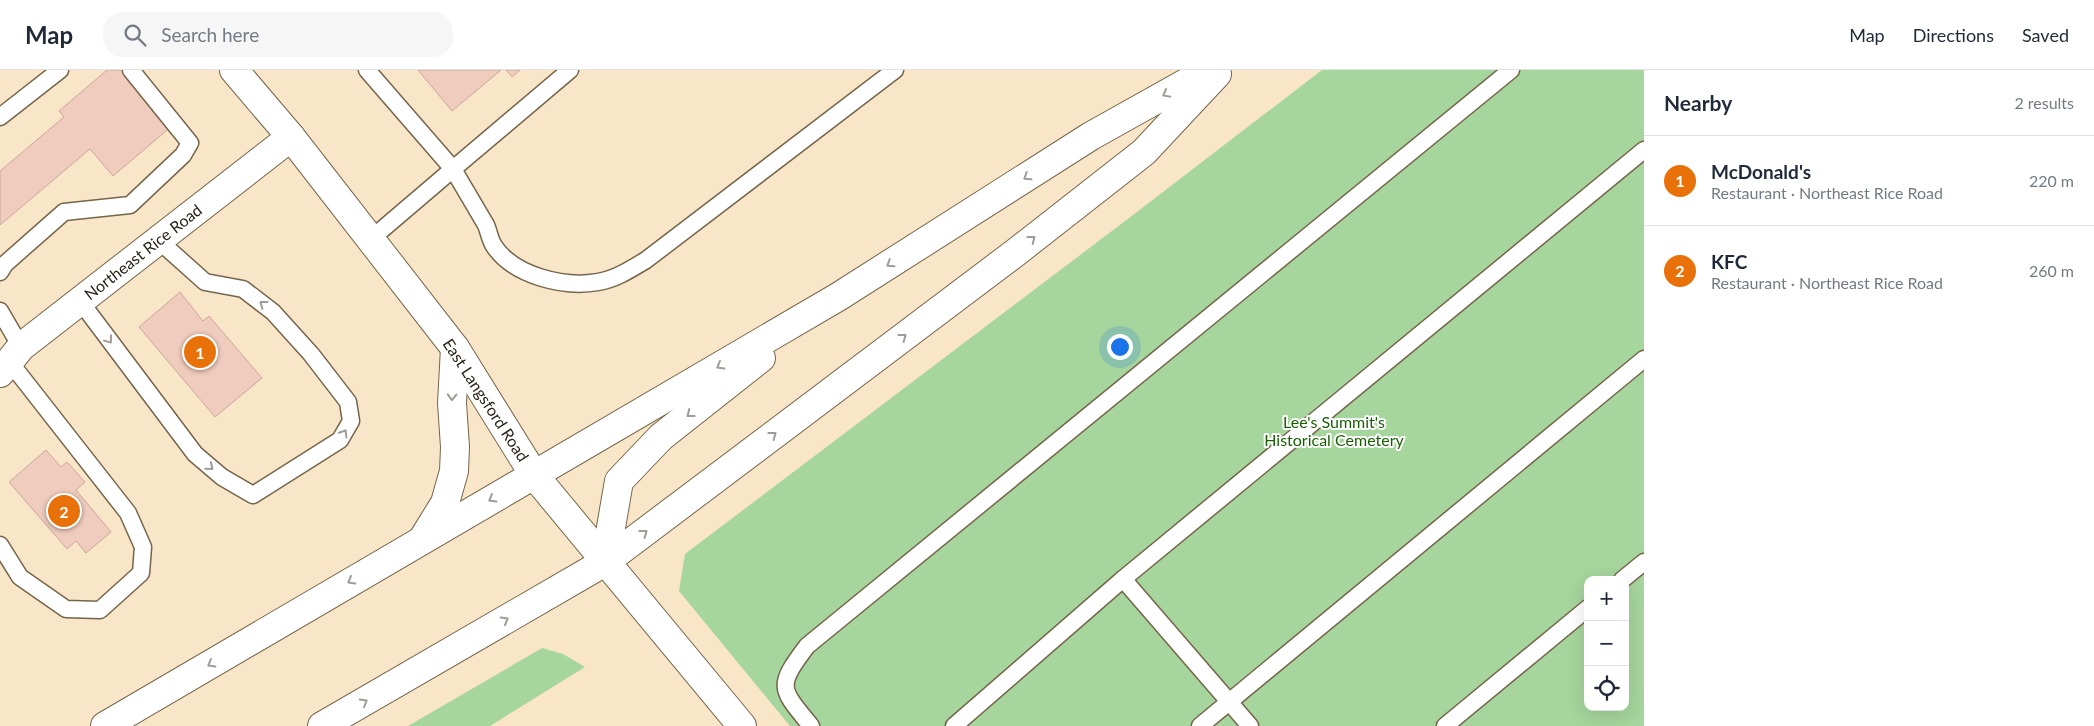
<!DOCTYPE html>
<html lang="en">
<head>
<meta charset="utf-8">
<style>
  body { margin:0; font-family:Lato,sans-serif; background:#f6f6f7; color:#1f2937 }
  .controls { position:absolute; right:15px; bottom:15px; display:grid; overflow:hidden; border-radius:10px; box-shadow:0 5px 20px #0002 }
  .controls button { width:45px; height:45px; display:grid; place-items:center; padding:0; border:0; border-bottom:1px solid #e0e1e3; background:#fff; color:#1f2937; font:25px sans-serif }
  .you { position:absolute; left:1119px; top:276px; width:18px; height:18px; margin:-12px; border:4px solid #fff; border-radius:50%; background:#1a73e8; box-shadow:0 0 0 8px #1a73e833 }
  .badge { display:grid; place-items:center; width:32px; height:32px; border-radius:50%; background:#2563eb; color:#fff; font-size:16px; font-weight:700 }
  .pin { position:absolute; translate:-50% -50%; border:2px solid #fff; box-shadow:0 1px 5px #0006 }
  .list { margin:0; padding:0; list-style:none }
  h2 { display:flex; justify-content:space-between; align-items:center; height:65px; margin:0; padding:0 20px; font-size:21px }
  h2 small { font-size:16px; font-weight:400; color:#747a83 }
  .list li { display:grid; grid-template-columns:32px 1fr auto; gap:15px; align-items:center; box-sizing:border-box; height:90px; padding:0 20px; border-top:1px solid #e0e1e3 }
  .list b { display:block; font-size:19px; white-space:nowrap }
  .list p { margin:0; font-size:16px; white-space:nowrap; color:#747a83 }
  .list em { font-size:16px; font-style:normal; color:#747a83 }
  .icon { flex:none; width:28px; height:28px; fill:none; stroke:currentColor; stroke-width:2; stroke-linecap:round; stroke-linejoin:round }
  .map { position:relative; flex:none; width:1644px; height:656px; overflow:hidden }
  header { display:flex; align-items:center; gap:30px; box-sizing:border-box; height:70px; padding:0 25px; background:#fff; border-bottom:1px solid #e0e1e3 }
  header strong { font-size:24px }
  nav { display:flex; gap:28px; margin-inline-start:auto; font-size:18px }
  .search { width:350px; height:45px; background:#f6f6f7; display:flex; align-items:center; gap:12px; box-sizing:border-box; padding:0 18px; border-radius:20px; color:#747a83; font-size:19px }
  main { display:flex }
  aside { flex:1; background:#fff }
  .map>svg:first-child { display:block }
  .green { fill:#a6d59d; fill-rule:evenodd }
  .building { fill:#efccbd; stroke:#c9a899 }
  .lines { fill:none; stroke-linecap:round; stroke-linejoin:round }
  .service-casing { stroke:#75654b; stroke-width:19 }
  .minor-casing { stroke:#75654b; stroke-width:30 }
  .tertiary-casing { stroke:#75654b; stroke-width:30 }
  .primary-casing { stroke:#75654b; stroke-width:30 }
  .service { stroke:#fff; stroke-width:16 }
  .minor { stroke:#fff; stroke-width:28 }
  .tertiary { stroke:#fff; stroke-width:28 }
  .primary { stroke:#fff; stroke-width:28 }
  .oneway { stroke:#9f9c97 }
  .labels { text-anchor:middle; stroke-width:4; stroke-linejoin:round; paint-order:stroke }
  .street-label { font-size:16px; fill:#292217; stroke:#fff }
  .park-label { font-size:16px; fill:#185f03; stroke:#fff }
</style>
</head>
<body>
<header>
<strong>Map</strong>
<div class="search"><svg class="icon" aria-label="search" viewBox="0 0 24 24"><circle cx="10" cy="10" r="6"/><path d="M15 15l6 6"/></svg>Search here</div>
<nav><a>Map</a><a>Directions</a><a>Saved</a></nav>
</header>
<main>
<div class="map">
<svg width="1644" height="656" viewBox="0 0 1644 656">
  <rect width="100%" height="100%" fill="#f9e6c8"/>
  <g class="green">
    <path d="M1322 0H1644V656H790L679 521 685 484 1133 145ZM1588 510H1625V637H1588Z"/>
    <path d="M542 578 563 584 585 597 490 656H408Z"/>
  </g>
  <g class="building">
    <path d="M107 0H125L172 56 113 106 90 79 0 155V101L64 47 59 41Z"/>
    <path d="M418 0H501L452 41Z"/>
    <path d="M506 0H520L512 7Z"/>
    <path d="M180 222 203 251 209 246 262 308 215 347 139 257Z"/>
    <path d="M46 380 61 397 67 392 85 412 76 420 111 462 86 483 76 471 67 479 9 412Z"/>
  </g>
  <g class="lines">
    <g class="service-casing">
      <g id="service">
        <path d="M367 0 453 99 570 0"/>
        <path d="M0 47 60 0"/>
        <path d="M371 169 453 99C464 118 475 136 486 155 489 162 490 170 494 176 514 206 564 218 598 212 616 209 631 199 646 190L895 0"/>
        <path d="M0 202 5 194 64 142 130 135 183 85 190 73 131 0"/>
        <path d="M80 231 195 384 222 407 253 425 340 370 351 351 348 332 311 284 273 242 243 219 205 212 158 170"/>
        <path d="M0 241 21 277"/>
        <path d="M0 475 20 507 66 539 100 540 141 503 143 477 128 443 9 291"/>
        <path d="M1123 509 1250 656"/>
        <path d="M1622 510 1644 492"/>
        <path d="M811 656C780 618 776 617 807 576L1511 0"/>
        <path d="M954 656 1123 509 1644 80"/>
        <path d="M1200 656 1644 289"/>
        <path d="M1445 656 1588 538"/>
      </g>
    </g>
    <g class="minor-casing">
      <path id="minor" d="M0 303 21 277 291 67"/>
    </g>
    <g class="tertiary-casing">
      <path id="tertiary" d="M234 0 291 67 455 278 534 405 742 656"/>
    </g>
    <g class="primary-casing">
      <g id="primary">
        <path d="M424 467 445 433 454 401 455 377 452 333 455 278"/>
        <path d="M605 492 619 411 661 367 761 288"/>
        <path d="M105 656 838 227 1091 66 1209 0"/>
        <path d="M322 656 605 492 1015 183 1144 82 1217 4"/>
      </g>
    </g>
    <use href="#service" class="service"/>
    <use href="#minor" class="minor"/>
    <use href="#tertiary" class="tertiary"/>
    <use href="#primary" class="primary"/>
  </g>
  <defs><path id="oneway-chevron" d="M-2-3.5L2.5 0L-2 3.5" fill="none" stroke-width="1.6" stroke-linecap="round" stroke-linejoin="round" transform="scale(1.25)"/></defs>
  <g class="oneway">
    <use href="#oneway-chevron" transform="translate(1166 24) rotate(151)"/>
    <use href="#oneway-chevron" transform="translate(1027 107) rotate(147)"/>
    <use href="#oneway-chevron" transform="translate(1032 169) rotate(-38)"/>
    <use href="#oneway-chevron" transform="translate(890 194) rotate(147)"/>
    <use href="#oneway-chevron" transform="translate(263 234) rotate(-143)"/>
    <use href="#oneway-chevron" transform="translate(903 267) rotate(-37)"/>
    <use href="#oneway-chevron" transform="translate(109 270) rotate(53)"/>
    <use href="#oneway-chevron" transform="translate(720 296) rotate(150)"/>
    <use href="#oneway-chevron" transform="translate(452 327) rotate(92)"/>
    <use href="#oneway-chevron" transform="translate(690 344) rotate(142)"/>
    <use href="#oneway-chevron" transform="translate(344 363) rotate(-58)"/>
    <use href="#oneway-chevron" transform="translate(773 365) rotate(-37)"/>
    <use href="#oneway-chevron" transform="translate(210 397) rotate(40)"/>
    <use href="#oneway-chevron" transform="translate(492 429) rotate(150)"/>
    <use href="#oneway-chevron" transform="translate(644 463) rotate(-37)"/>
    <use href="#oneway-chevron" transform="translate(351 511) rotate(150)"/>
    <use href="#oneway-chevron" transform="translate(505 550) rotate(-30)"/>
    <use href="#oneway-chevron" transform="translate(211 594) rotate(150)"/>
    <use href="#oneway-chevron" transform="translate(364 632) rotate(-30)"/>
  </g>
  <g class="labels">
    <g class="street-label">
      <text transform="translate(143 182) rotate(-38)" y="6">Northeast Rice Road</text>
      <text transform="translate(486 330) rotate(57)" y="6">East Langsford Road</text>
    </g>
    <g class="park-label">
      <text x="1334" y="358">Lee's Summit's<tspan x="1334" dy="18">Historical Cemetery</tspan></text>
    </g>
  </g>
</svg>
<div class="controls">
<button>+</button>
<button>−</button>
<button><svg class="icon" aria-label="locate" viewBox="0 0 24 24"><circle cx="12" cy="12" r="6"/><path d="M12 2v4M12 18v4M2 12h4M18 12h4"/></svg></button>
</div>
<div class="you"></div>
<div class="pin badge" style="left:200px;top:282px;background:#e8710a">1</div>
<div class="pin badge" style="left:64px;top:441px;background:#e8710a">2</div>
</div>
<aside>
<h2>Nearby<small>2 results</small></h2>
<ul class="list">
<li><span class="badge" style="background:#e8710a">1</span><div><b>McDonald's</b><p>Restaurant · Northeast Rice Road</p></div><em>220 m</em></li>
<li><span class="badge" style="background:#e8710a">2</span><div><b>KFC</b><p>Restaurant · Northeast Rice Road</p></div><em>260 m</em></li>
</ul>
</aside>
</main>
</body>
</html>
